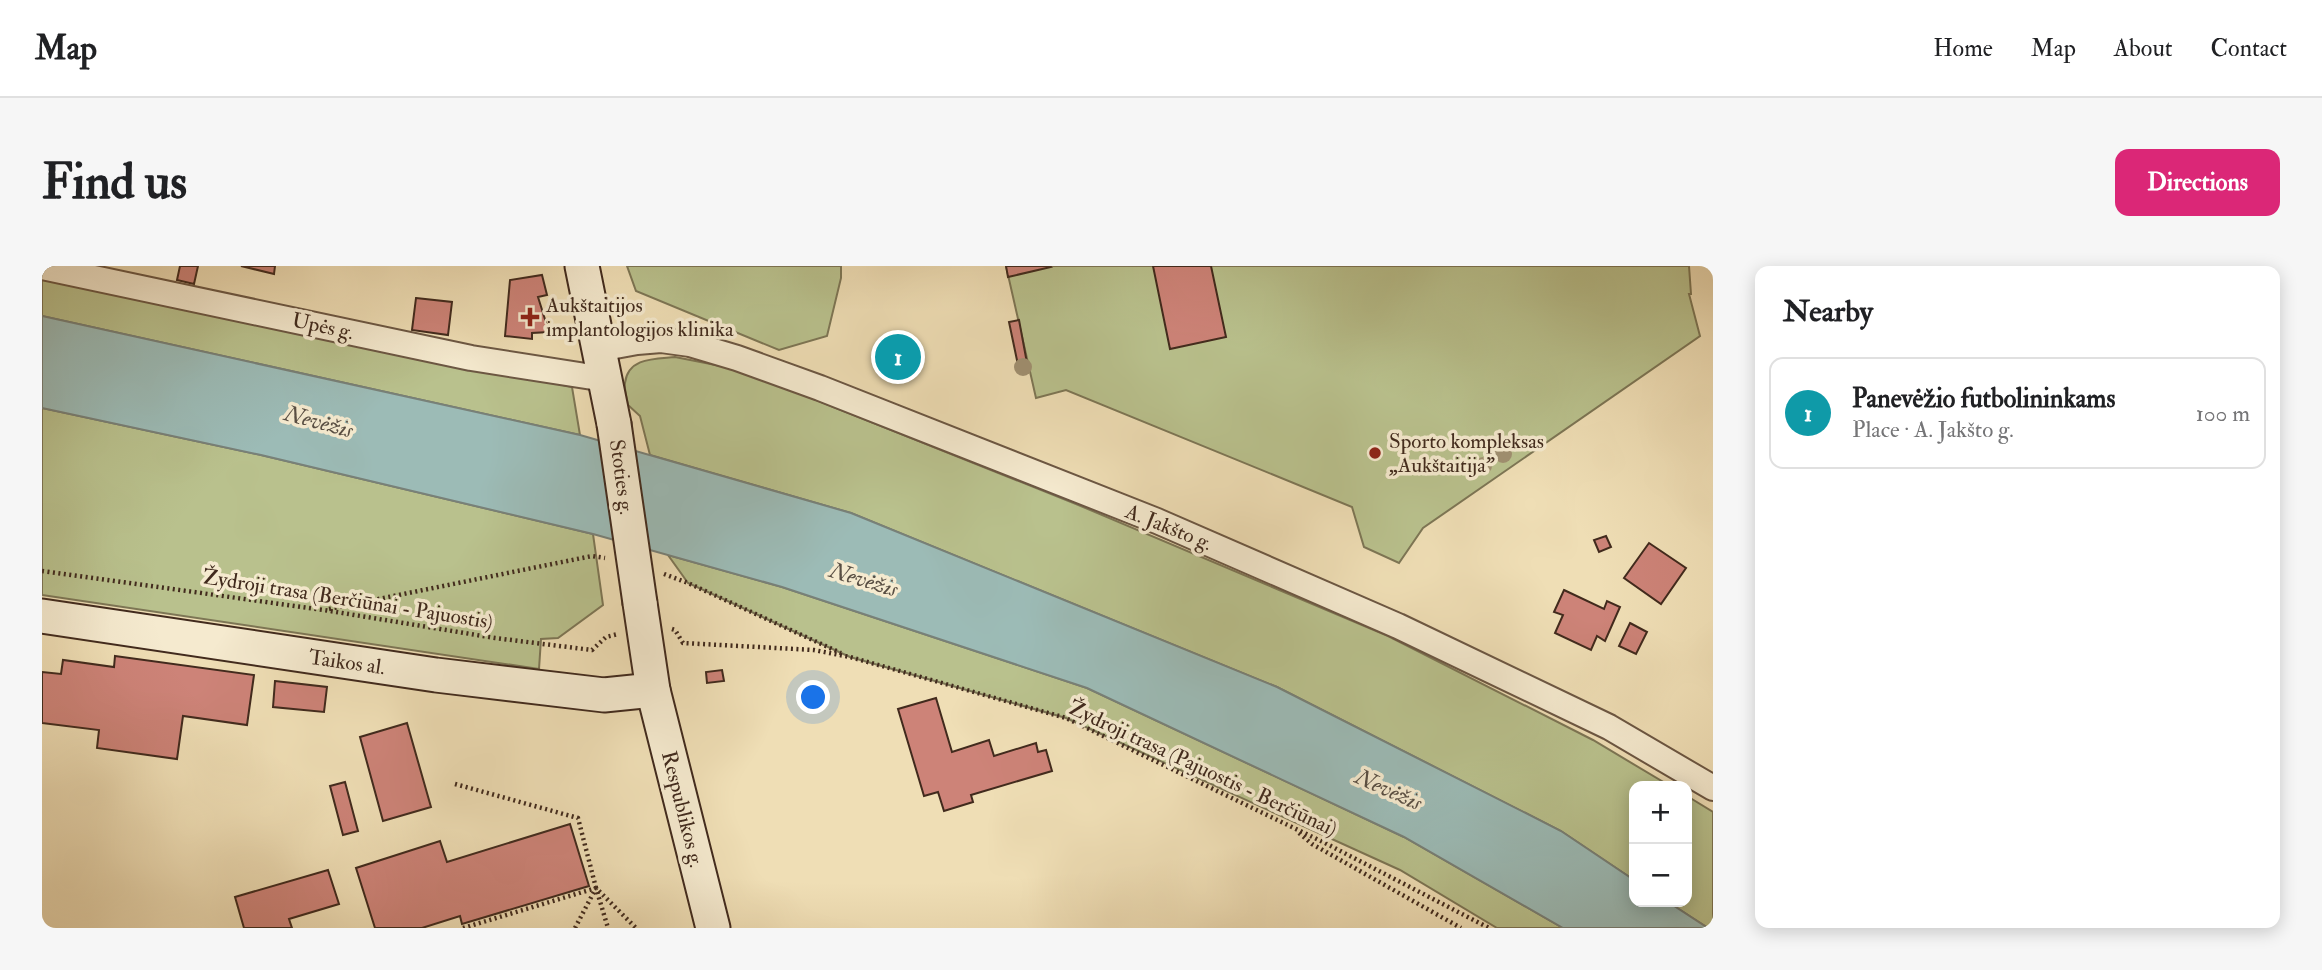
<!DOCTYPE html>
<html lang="en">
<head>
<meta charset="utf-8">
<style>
  body { margin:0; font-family:"IM FELL Double Pica",serif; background:#f6f6f6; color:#202124 }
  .controls { position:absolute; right:21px; bottom:21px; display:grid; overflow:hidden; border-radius:14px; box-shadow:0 4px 18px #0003 }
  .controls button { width:63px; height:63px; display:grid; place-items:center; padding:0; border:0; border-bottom:2px solid #e0e0e0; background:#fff; color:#202124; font:35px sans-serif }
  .you { position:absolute; left:772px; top:432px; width:24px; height:24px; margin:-18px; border:5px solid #fff; border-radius:50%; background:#1a73e8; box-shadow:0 0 0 10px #1a73e833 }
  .badge { display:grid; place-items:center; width:46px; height:46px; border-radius:50%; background:#db2777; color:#fff; font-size:23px; font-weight:700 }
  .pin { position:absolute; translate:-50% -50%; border:4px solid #fff; box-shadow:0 2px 7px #0006 }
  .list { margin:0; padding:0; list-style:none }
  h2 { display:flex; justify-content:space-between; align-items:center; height:91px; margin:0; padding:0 28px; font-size:30px }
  h2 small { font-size:23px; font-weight:400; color:#757577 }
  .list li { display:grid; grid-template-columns:46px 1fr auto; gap:21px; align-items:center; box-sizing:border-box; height:112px; margin:0 14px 14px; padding:0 14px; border:2px solid #e0e0e0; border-radius:14px }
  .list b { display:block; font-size:26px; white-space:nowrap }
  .list p { margin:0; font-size:23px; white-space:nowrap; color:#757577 }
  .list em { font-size:23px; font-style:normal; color:#757577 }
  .map { position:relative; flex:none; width:1671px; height:662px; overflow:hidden; border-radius:14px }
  header { display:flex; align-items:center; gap:42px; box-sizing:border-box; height:98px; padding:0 35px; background:#fff; border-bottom:2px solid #e0e0e0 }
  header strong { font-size:33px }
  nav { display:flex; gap:38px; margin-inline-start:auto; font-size:24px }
  .intro { display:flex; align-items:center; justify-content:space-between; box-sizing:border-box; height:168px; padding:0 42px }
  h1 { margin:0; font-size:49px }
  .button { padding:18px 32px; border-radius:14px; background:#db2777; color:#fff; font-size:24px; font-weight:700 }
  main { display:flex; gap:42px; padding:0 42px }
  aside { flex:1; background:#fff; border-radius:14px; box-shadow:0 4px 18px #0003 }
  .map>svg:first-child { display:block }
  .green { fill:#b9c18d; stroke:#7d7655; stroke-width:2 }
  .water { fill:#9cbbb6; stroke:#788179; stroke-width:2 }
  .building { fill:#cd8378; stroke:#412a1d; stroke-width:2 }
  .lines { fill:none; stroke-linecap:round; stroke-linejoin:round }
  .minor-casing { stroke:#6c5743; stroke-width:28 }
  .secondary-casing { stroke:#412a1d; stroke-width:37 }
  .path { stroke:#412a1d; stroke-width:4.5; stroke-dasharray:2 3.5; stroke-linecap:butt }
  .minor { stroke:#f5eacf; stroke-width:24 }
  .secondary { stroke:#f5eacf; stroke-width:33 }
  .secondary-bridge-casing { stroke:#412a1d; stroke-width:37; stroke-linecap:butt }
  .secondary-bridge { stroke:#f5eacf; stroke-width:33 }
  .tree { fill:#a09071 }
  .poi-dot { fill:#8f2418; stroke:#f5eacf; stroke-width:2.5 }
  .labels { text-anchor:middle; stroke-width:7; stroke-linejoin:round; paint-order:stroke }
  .poi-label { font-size:21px; fill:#412a1d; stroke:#f5eacf; text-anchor:start }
  .street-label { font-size:21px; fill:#412a1d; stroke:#f5eacf }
  .water-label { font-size:23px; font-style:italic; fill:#584e43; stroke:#f5eacf }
</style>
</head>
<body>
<header>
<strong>Map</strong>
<nav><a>Home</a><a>Map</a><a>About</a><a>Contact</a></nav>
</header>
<div class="intro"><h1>Find us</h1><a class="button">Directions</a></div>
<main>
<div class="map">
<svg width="1671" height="662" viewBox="0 0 1671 662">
  <rect width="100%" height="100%" fill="#efdeb5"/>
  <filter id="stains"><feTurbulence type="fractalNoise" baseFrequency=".00286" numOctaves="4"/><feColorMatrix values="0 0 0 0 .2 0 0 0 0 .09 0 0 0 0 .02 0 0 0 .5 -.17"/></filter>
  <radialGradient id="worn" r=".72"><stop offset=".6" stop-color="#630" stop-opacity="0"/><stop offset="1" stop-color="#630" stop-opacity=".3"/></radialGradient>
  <g class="green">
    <path d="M585 0H799V12L785 70 737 84 594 25Z"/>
    <path d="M964 0H1647L1649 28H1647L1658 70 1381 262 1357 297 1322 281 1310 241 1024 124 994 132Z"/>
    <path d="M0 4 194 49 530 121 538 169 0 50Z"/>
    <path d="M633 91 699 104 1034 238 1346 370 1551 474 1628 520H1592V614L1519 565 1235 421 809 247 608 189 598 150 586 139C585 133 582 123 583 117 586 91 614 93 633 91Z"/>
    <path d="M0 142 219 189 551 268 561 339 516 372 499 373 497 403 0 329Z"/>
    <path d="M626 289 740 321 1045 422 1362 571 1521 662H1455L1358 604 1024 452 808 391 646 317Z"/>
    <path d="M1645 530 1671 546V662H1666L1626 636H1645Z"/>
  </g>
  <path class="water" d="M0 50 538 169 809 247 1235 421 1519 565 1592 614V636H1626L1666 662H1521L1362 571 1045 422 740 321 551 268 219 189 0 142Z"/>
  <g class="building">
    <path d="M138 0H156L152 18 135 14Z"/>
    <path d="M199 0H233L232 8Z"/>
    <path d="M964 0H1008L1009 1 966 11Z"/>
    <path d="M1111 0H1169L1184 71 1128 83Z"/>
    <path d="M500 9 505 29 496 31 507 66 490 67V73L463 70 468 14Z"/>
    <path d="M374 32 410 36 406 69 370 64Z"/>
    <path d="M977 54 985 97 976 99 967 56Z"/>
    <path d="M1564 270 1569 281 1557 286 1552 274Z"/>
    <path d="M1607 277 1644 302 1619 338 1582 312Z"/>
    <path d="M1522 324 1562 343 1565 335 1578 341 1563 375 1555 370 1549 384 1513 367 1521 349 1512 346Z"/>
    <path d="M1588 357 1605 366 1594 388 1577 380Z"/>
    <path d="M73 390 212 409 205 459 141 450 135 493 55 482 57 464 0 457V406L19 408 21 394 72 401Z"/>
    <path d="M680 404 682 415 665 417 664 406Z"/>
    <path d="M233 415 285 421 282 446 231 441Z"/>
    <path d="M894 432 910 486 947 474 952 490 994 477 996 486 1004 484 1010 505 929 529 931 536 902 545 896 526 882 530 856 443Z"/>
    <path d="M365 457 389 541 341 555 318 471Z"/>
    <path d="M303 516 316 565 301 569 288 520Z"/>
    <path d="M528 558 547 620 420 658 418 650 380 662H333L314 602 398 575 405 596Z"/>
    <path d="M286 604 297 638 247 653 250 662H202L193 631Z"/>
  </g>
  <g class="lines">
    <g class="minor-casing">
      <g id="minor">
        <path d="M0 1 429 92 563 113"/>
        <path d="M557 83 595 76 619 74 648 78 695 92 778 122 1115 255 1356 360 1567 461 1671 522"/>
      </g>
    </g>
    <g class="secondary-casing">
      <g id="secondary">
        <path d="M540 0 572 158"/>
        <path d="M598 337 611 424 671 662"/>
        <path d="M0 350 394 409 562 429 611 424"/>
      </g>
    </g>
    <g class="path">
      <path d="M0 305 282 344 453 372 550 384 564 371 576 368"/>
      <path d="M622 308 646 317 799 387"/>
      <path d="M287 343 550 290 563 292"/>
      <path d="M630 363 633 364 641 377 772 384 808 391 1024 452 1283 577 1447 662"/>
      <path d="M413 518 536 552 554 622"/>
      <path d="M1257 567 1270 578 1419 662"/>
      <path d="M421 662 554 622 594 662"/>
      <path d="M533 662 554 622 566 662"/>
    </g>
    <use href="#minor" class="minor"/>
    <use href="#secondary" class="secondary"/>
    <g class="secondary-bridge-casing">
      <path id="secondary-bridge" d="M572 158 598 337"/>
    </g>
    <use href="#secondary-bridge" class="secondary-bridge"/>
  </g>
  <g class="tree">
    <circle cx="981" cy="101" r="9"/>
    <circle cx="1461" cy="188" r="9"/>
    <circle cx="1441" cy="200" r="9"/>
  </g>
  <g class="poi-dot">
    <path d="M484.5 40.5h7v7h7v7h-7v7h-7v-7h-7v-7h7z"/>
    <circle cx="1333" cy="187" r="7"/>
  </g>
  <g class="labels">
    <g class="poi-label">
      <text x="504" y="46">Aukštaitijos<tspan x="504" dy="24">implantologijos klinika</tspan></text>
      <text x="1347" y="182">Sporto kompleksas<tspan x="1347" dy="24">„Aukštaitija”</tspan></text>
    </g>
    <g class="street-label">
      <text transform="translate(281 60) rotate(12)" y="7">Upės g.</text>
      <text transform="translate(580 211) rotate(82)" y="7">Stoties g.</text>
      <text transform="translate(1127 261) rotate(22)" y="7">A. Jakšto g.</text>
      <text transform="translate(306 333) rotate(9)" y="7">Žydroji trasa (Berčiūnai - Pajuostis)</text>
      <text transform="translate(305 396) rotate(8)" y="7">Taikos al.</text>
      <text transform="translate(1161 502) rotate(25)" y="7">Žydroji trasa (Pajuostis - Berčiūnai)</text>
      <text transform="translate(641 543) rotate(76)" y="7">Respublikos g.</text>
    </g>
    <g class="water-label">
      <text transform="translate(277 155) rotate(15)" y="8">Nevėžis</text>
      <text transform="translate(822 313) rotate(17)" y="8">Nevėžis</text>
      <text transform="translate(1347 523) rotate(24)" y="8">Nevėžis</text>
    </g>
  </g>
  <rect width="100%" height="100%" filter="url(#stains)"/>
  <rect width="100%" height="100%" fill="url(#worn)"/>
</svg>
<div class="controls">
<button>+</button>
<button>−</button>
</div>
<div class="you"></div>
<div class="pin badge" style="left:856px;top:91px;background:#0f9aa8">1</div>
</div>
<aside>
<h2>Nearby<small></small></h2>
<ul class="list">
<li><span class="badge" style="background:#0f9aa8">1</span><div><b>Panevėžio futbolininkams</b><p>Place · A. Jakšto g.</p></div><em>100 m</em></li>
</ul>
</aside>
</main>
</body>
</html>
